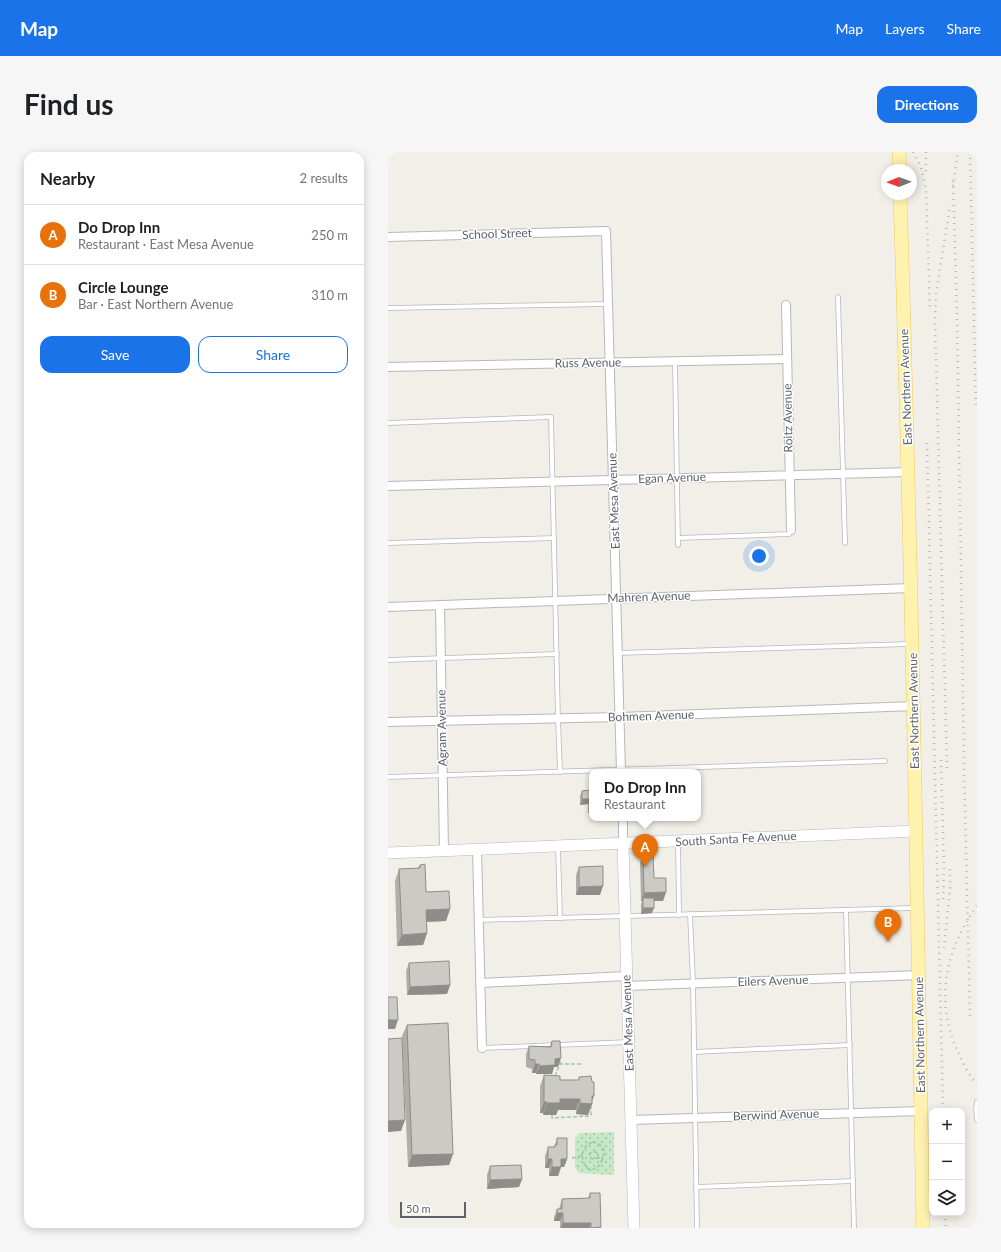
<!DOCTYPE html>
<html lang="en">
<head>
<meta charset="utf-8">
<style>
  body { margin:0; font-family:Lato,sans-serif; background:#f6f6f6; color:#202124 }
  .controls { position:absolute; right:12px; bottom:12px; display:grid; overflow:hidden; border-radius:8px; box-shadow:0 2px 10px #0003 }
  .controls button { width:36px; height:36px; display:grid; place-items:center; padding:0; border:0; border-bottom:1px solid #e0e0e0; background:#fff; color:#202124; font:20px sans-serif }
  .compass { position:absolute; left:493px; top:12px; width:36px; height:36px; border-radius:50%; background:#fff; box-shadow:0 2px 10px #0003; rotate:269deg }
  .scale { position:absolute; left:12px; bottom:10px; width:66px; box-sizing:border-box; padding-left:4px; border:2px solid #5f6368; border-top:0; font-size:11px; line-height:14px; white-space:nowrap; color:#5f6368; -webkit-text-stroke:3px #fff; paint-order:stroke }
  .you { position:absolute; left:371px; top:404px; width:14px; height:14px; margin:-10px; border:3px solid #fff; border-radius:50%; background:#1a73e8; box-shadow:0 0 0 6px #1a73e833 }
  .badge { display:grid; place-items:center; width:26px; height:26px; border-radius:50%; background:#1a73e8; color:#fff; font-size:13px; font-weight:700 }
  .pin { position:absolute; translate:-50% -33px; filter:drop-shadow(0 1px 2px #0008) }
  .pin::after { content:''; position:absolute; top:21px; width:14px; height:12px; background:inherit; clip-path:polygon(0 0,100% 0,50% 100%) }
  .popup { position:absolute; left:201px; top:617px; width:112px; height:52px; box-sizing:border-box; display:grid; place-content:center; border-radius:8px; background:#fff; filter:drop-shadow(0 1px 3px #0005); font-size:13px; white-space:nowrap; color:#757577 }
  .popup b { font-size:15px; color:#202124 }
  .popup::after { content:''; position:absolute; left:50%; top:100%; margin-left:-8px; border:8px solid transparent; border-top-color:#fff }
  .list { margin:0; padding:0; list-style:none }
  h2 { display:flex; justify-content:space-between; align-items:center; height:52px; margin:0; padding:0 16px; font-size:17px }
  h2 small { font-size:13px; font-weight:400; color:#757577 }
  .list li { display:grid; grid-template-columns:26px 1fr auto; gap:12px; align-items:center; box-sizing:border-box; height:60px; padding:0 16px; border-top:1px solid #e0e0e0 }
  .list b { display:block; font-size:15px; white-space:nowrap }
  .list p { margin:0; font-size:13px; white-space:nowrap; color:#757577 }
  .list em { font-size:13px; font-style:normal; color:#757577 }
  .actions { display:flex; gap:8px; padding:12px 16px }
  .actions a { flex:1; padding:9px 0; border:1px solid #1a73e8; border-radius:12px; text-align:center; font-size:14px; color:#1a73e8 }
  .actions .main { background:#1a73e8; color:#fff }
  .icon { flex:none; width:22px; height:22px; fill:none; stroke:currentColor; stroke-width:2; stroke-linecap:round; stroke-linejoin:round }
  .map { position:relative; flex:none; width:589px; height:1076px; overflow:hidden; border-radius:12px }
  header { display:flex; align-items:center; gap:24px; box-sizing:border-box; height:56px; padding:0 20px; background:#1a73e8; color:#fff }
  header strong { font-size:19px }
  nav { display:flex; gap:22px; margin-inline-start:auto; font-size:14px }
  .intro { display:flex; align-items:center; justify-content:space-between; box-sizing:border-box; height:96px; padding:0 24px }
  h1 { margin:0; font-size:28px }
  .button { padding:10px 18px; border-radius:12px; background:#1a73e8; color:#fff; font-size:14px; font-weight:700 }
  main { display:flex; gap:24px; padding:0 24px }
  aside { flex:1; background:#fff; border-radius:12px; box-shadow:0 2px 10px #0003 }
  .map>svg:first-child { display:block }
  .grass { fill:url(#grass-dots) }
  .lines { fill:none; stroke-linecap:round; stroke-linejoin:round }
  .service-casing { stroke:#b5b8bc; stroke-width:5.5 }
  .minor-casing { stroke:#b5b8bc; stroke-width:10 }
  .tertiary-casing { stroke:#b5b8bc; stroke-width:12 }
  .primary-casing { stroke:#f2c960; stroke-width:14 }
  .path { stroke:#9cc7a9; stroke-width:1.5; stroke-dasharray:4 2; stroke-linecap:butt }
  .service { stroke:#fff; stroke-width:4 }
  .minor { stroke:#fff; stroke-width:8 }
  .tertiary { stroke:#fff; stroke-width:11 }
  .primary { stroke:#fff2af; stroke-width:13 }
  .rail { stroke:#b6b7b8; stroke-width:2.5; stroke-dasharray:1 5; stroke-linecap:butt }
  .wall { fill:#afaea9 }
  .shaded-wall { fill:#8f8d8a }
  .building { fill:#cccac5; stroke:#8f8d8a }
  .labels { text-anchor:middle; stroke-width:3; stroke-linejoin:round; paint-order:stroke }
  .street-label { font-size:12px; fill:#5f6368; stroke:#fff }
</style>
</head>
<body>
<header>
<strong>Map</strong>
<nav><a>Map</a><a>Layers</a><a>Share</a></nav>
</header>
<div class="intro"><h1>Find us</h1><a class="button">Directions</a></div>
<main>
<aside>
<h2>Nearby<small>2 results</small></h2>
<ul class="list">
<li><span class="badge" style="background:#e8710a">A</span><div><b>Do Drop Inn</b><p>Restaurant · East Mesa Avenue</p></div><em>250 m</em></li>
<li><span class="badge" style="background:#e8710a">B</span><div><b>Circle Lounge</b><p>Bar · East Northern Avenue</p></div><em>310 m</em></li>
</ul>
<div class="actions"><a class="main">Save</a><a>Share</a></div>
</aside>
<div class="map">
<svg width="589" height="1076" viewBox="0 0 589 1076">
  <defs>
    <pattern id="grass-dots" width="8" height="8" patternUnits="userSpaceOnUse"><rect width="8" height="8" fill="#c5e8c5"/><path d="M2 2h.1M6 6h.1" fill="none" stroke="#a3c0a4" stroke-width="1.8" stroke-linecap="round"/></pattern>
  </defs>
  <rect width="100%" height="100%" fill="#f1efe8"/>
  <path class="grass" d="M226 980V1023L191 1021 187 1016V986L192 981Z"/>
  <g class="lines">
    <g class="service-casing">
      <g id="service">
        <path d="M450 145 457 391"/>
        <path d="M0 156 220 152"/>
        <path d="M287 210 290 393"/>
        <path d="M0 271 163 265 170 567 172 620"/>
        <path d="M290 386 401 382 403 378"/>
        <path d="M0 391 166 386"/>
        <path d="M230 501 522 492"/>
        <path d="M0 508 169 502"/>
        <path d="M0 625 497 609"/>
        <path d="M290 689 291 763"/>
        <path d="M170 695 172 766"/>
        <path d="M458 758 466 1076"/>
        <path d="M302 762 305 831 309 1076"/>
        <path d="M90 768 527 756"/>
        <path d="M94 896 241 890"/>
        <path d="M306 900 462 893"/>
        <path d="M589 950 588 957 589 968"/>
        <path d="M308 1035 465 1029"/>
      </g>
    </g>
    <g class="minor-casing">
      <g id="minor">
        <path d="M0 85 218 79 233 620"/>
        <path d="M398 153 403 378"/>
        <path d="M0 215 399 207"/>
        <path d="M0 334 521 320"/>
        <path d="M52 453 56 699"/>
        <path d="M0 455 523 436"/>
        <path d="M0 570 232 565 526 554"/>
        <path d="M235 666V692"/>
        <path d="M89 697 94 896"/>
        <path d="M92 831 239 824"/>
        <path d="M239 834 531 823"/>
        <path d="M243 968 533 959"/>
      </g>
    </g>
    <g class="tertiary-casing">
      <g id="tertiary">
        <path d="M235 692 246 1076"/>
        <path d="M0 701 528 679"/>
      </g>
    </g>
    <g class="primary-casing">
      <g id="primary">
        <path d="M511 0 512 18"/>
        <path d="M512 42C523 387 529 731 535 1076"/>
      </g>
    </g>
    <g class="path">
      <path d="M171 912H193"/>
      <path d="M167 924 172 912V908"/>
      <path d="M164 963V966L201 964 203 963V954"/>
      <path d="M204 990C210 991 213 993 216 998 216 1019 196 1027 194 1002L198 994Z"/>
      <path d="M184 1006 194 1004"/>
      <path d="M211 1006 204 1007 201 1004 202 1001 205 1000H208L211 1006 214 1009"/>
    </g>
    <use href="#service" class="service"/>
    <use href="#minor" class="minor"/>
    <use href="#tertiary" class="tertiary"/>
    <use href="#primary" class="primary"/>
    <g class="rail">
      <path d="M525 0 533 15 538 36 542 159"/>
      <path d="M538 0V20"/>
      <path d="M582 0 588 256"/>
      <path d="M565 29 569 163 576 613 582 866"/>
      <path d="M565 34 570 0"/>
      <path d="M539 291 555 959"/>
      <path d="M553 608 556 716 555 751"/>
      <path d="M559 616 547 171 548 143 562 53"/>
      <path d="M589 754C557 798 547 848 569 898 574 909 580 923 589 932"/>
      <path d="M556 796 562 736V713"/>
      <path d="M557 1061 558 1076"/>
    </g>
  </g>
  <g class="wall">
    <path d="M204 638V661H200V652L192 653V644L194 639Z"/>
    <path d="M255 702 266 726 278 740 275 749H266L264 761 253 762V752L254 749H253L252 711Z"/>
    <path d="M32 713 38 740 62 757 58 769 39 770V781L35 793 9 794 7 729 11 717 30 716Z"/>
    <path d="M191 715 212 743H188V723Z"/>
    <path d="M21 811 62 833 59 842 19 843 18 819Z"/>
    <path d="M19 873 65 1002 61 1013 20 1015 14 884Z"/>
    <path d="M164 889 170 915H166L164 922H148V921H144V917L138 915V902L141 894H162Z"/>
    <path d="M156 923 172 928H191V925L204 948V952L200 963 188 962V958H170L168 963H155V961H152V934Z"/>
    <path d="M169 986 179 1007 176 1015H173L170 1024H161V1016H157V1004L160 995H166Z"/>
    <path d="M102 1014 134 1027 131 1035 99 1037V1023Z"/>
    <path d="M202 1041 213 1076H172V1069H166V1065L169 1057H171L174 1047 200 1046Z"/>
  </g>
  <g class="shaded-wall">
    <path d="M194 647H202L200 652 192 653Z"/>
    <path d="M202 656H204V661H200Z"/>
    <path d="M215 734 212 743H188L191 735Z"/>
    <path d="M278 740 275 749H255V746L254 749H253L256 741Z"/>
    <path d="M255 756H266L264 761 253 762Z"/>
    <path d="M62 757 58 769 34 770 38 758Z"/>
    <path d="M39 781 35 793 9 794 14 783Z"/>
    <path d="M62 833 59 842 19 843 22 835Z"/>
    <path d="M0 868H10L7 877H0Z"/>
    <path d="M173 906 170 915H166L164 922H148L152 914 167 907Z"/>
    <path d="M147 912H151L148 921H144Z"/>
    <path d="M204 944H206L203 952H204L200 963 188 962 192 951Z"/>
    <path d="M172 947H192L188 958H170L168 963H155L159 951Z"/>
    <path d="M156 950H159L155 961H152Z"/>
    <path d="M17 968 13 979 0 980V969Z"/>
    <path d="M65 1002 61 1013 20 1015 24 1003Z"/>
    <path d="M160 1007H164L161 1016H157Z"/>
    <path d="M173 1007H179L176 1015H173L170 1024H161L164 1015Z"/>
    <path d="M134 1027 131 1035 99 1037 102 1028Z"/>
    <path d="M169 1061H175L172 1069H166Z"/>
    <path d="M175 1071H203L201 1076H173Z"/>
  </g>
  <g class="building">
    <path d="M204 638V656H202V647H194V639Z"/>
    <path d="M255 702H265L266 726H278V740L256 741Z"/>
    <path d="M37 712 38 740 61 739 62 757 38 758 39 781 14 783 11 717 32 716V713Z"/>
    <path d="M215 714V734L191 735V715Z"/>
    <rect x="255" y="746" width="11" height="10"/>
    <path d="M61 809 62 833 22 835 21 811Z"/>
    <path d="M0 845H9L10 868H0Z"/>
    <path d="M60 871 65 1002 24 1003 19 873Z"/>
    <path d="M14 886 17 968 0 969V887Z"/>
    <path d="M164 889H172L173 906 167 907V913L152 914 151 912H147V908L141 907V894L163 895Z"/>
    <path d="M156 923 172 924V928H191V925L203 924 204 930H206V944H204V952L192 951V947H172V951H159V950H156Z"/>
    <path d="M169 986H179V1007H173V1015H164V1007H160V995H167V993H169Z"/>
    <path d="M133 1013 134 1027 102 1028V1014Z"/>
    <path d="M202 1041H212L213 1075 203 1076V1071H175V1061H169V1057H174V1047L202 1046Z"/>
  </g>
  <g class="labels">
    <g class="street-label">
      <text transform="translate(109 82) rotate(-2)" y="4">School Street</text>
      <text transform="translate(200 211) rotate(-1)" y="4">Russ Avenue</text>
      <text transform="translate(518 235) rotate(-92)" y="4">East Northern Avenue</text>
      <text transform="translate(400 266) rotate(-91)" y="4">Roitz Avenue</text>
      <text transform="translate(284 326) rotate(-2)" y="4">Egan Avenue</text>
      <text transform="translate(226 349) rotate(-92)" y="4">East Mesa Avenue</text>
      <text transform="translate(261 445) rotate(-2)" y="4">Mahren Avenue</text>
      <text transform="translate(526 559) rotate(-91)" y="4">East Northern Avenue</text>
      <text transform="translate(263 564) rotate(-2)" y="4">Bohmen Avenue</text>
      <text transform="translate(54 576) rotate(-91)" y="4">Agram Avenue</text>
      <text transform="translate(348 687) rotate(-3)" y="4">South Santa Fe Avenue</text>
      <text transform="translate(385 829) rotate(-2)" y="4">Eilers Avenue</text>
      <text transform="translate(240 871) rotate(-92)" y="4">East Mesa Avenue</text>
      <text transform="translate(532 883) rotate(-91)" y="4">East Northern Avenue</text>
      <text transform="translate(388 963) rotate(-2)" y="4">Berwind Avenue</text>
    </g>
  </g>
</svg>
<div class="controls">
<button>+</button>
<button>−</button>
<button><svg class="icon" aria-label="layers" viewBox="0 0 24 24"><path d="M12 4l9 5-9 5-9-5zM3 14l9 5 9-5"/></svg></button>
</div>
<svg class="compass" viewBox="-18 -18 36 36"><path d="M0-13l5 13h-10z" fill="#e53935"/><path d="M0 13l5-13h-10z" fill="#757577"/></svg>
<div class="scale">50 m</div>
<div class="you"></div>
<div class="pin badge" style="left:257px;top:715px;background:#e8710a">A</div>
<div class="popup"><b>Do Drop Inn</b>Restaurant</div>
<div class="pin badge" style="left:500px;top:790px;background:#e8710a">B</div>
</div>
</main>
</body>
</html>
